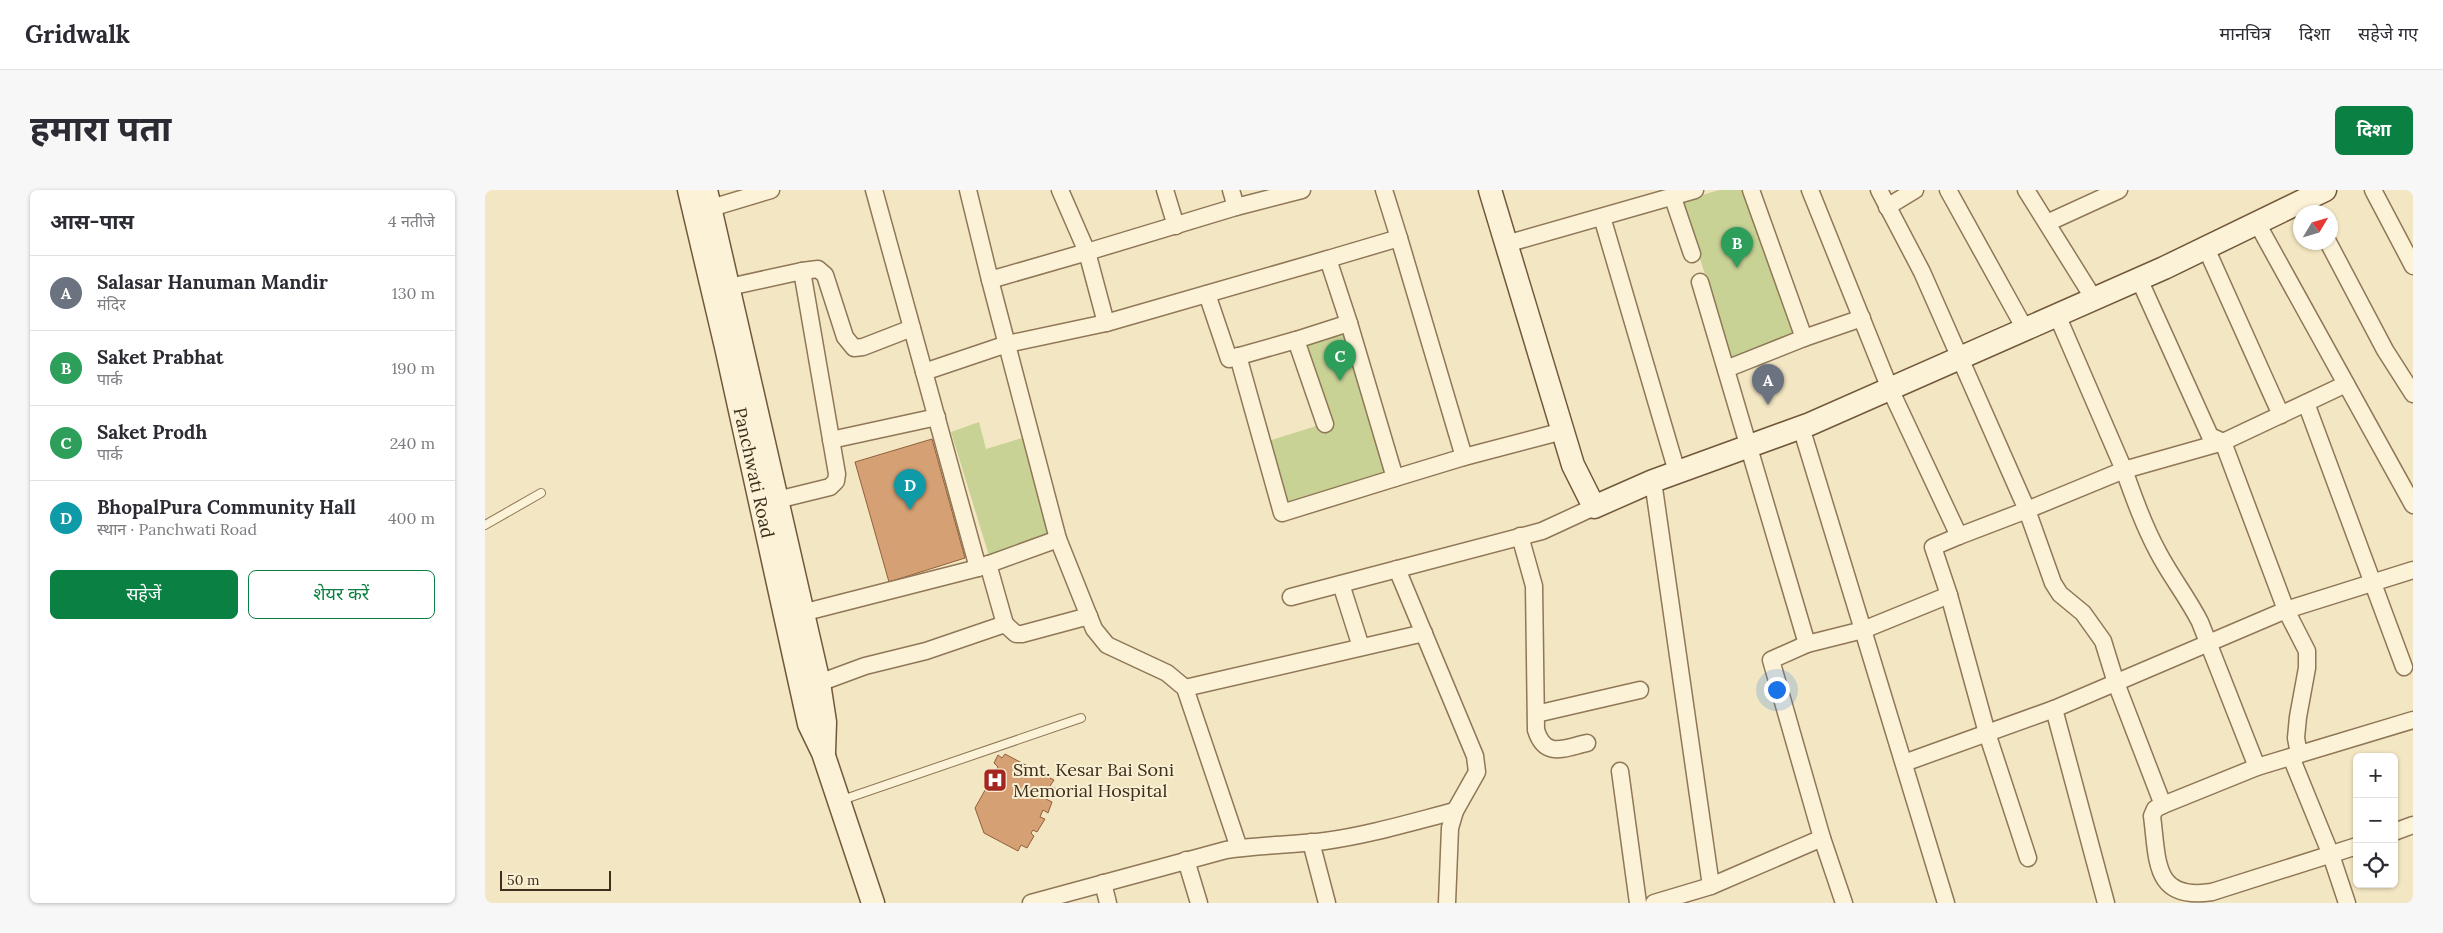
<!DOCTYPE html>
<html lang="hi">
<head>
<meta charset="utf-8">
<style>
  body { margin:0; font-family:Lora,"Noto Sans Devanagari",serif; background:#f7f7f7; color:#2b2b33 }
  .controls { position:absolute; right:15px; bottom:15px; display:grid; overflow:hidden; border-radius:8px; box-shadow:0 1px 4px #0004 }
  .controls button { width:45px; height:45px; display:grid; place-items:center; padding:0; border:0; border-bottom:1px solid #e1e1e2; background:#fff; color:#2b2b33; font:25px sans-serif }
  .compass { position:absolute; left:1808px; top:15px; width:45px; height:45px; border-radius:50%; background:#fff; box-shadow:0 1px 4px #0004; rotate:52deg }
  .scale { position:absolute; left:15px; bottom:12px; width:111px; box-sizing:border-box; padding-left:5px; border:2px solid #3d2e1d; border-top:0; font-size:14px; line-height:18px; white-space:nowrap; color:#3d2e1d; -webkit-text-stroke:4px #f9f0d3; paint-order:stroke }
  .you { position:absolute; left:1291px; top:499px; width:18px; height:18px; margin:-12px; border:4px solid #fff; border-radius:50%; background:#1a73e8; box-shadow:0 0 0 8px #1a73e833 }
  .badge { display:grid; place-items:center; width:32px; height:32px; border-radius:50%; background:#0b8043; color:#fff; font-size:16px; font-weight:700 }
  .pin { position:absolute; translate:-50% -41px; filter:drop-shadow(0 1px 2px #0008) }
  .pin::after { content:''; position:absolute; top:26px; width:18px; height:15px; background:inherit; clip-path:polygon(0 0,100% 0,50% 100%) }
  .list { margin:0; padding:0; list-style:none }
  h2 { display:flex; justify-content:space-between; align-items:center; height:65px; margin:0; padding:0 20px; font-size:21px }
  h2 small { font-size:16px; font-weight:400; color:#7c7c81 }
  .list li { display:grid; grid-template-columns:32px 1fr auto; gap:15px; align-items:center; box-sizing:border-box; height:75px; padding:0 20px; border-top:1px solid #e1e1e2 }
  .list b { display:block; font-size:19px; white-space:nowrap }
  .list p { margin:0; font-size:16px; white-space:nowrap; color:#7c7c81 }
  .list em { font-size:16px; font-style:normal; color:#7c7c81 }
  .actions { display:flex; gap:10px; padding:15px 20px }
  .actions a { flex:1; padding:11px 0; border:1px solid #0b8043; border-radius:8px; text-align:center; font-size:18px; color:#0b8043 }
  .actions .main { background:#0b8043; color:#fff }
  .icon { flex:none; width:28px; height:28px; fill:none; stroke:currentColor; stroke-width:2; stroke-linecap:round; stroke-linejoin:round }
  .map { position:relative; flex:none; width:1928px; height:713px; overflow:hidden; border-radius:8px }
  header { display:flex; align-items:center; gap:30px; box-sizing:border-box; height:70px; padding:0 25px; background:#fff; border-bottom:1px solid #e1e1e2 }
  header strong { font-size:24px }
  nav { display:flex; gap:28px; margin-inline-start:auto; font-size:18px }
  .intro { display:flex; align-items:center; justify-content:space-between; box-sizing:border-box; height:120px; padding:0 30px }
  h1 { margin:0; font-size:35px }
  .button { padding:12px 22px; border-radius:8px; background:#0b8043; color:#fff; font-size:18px; font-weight:700 }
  main { display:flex; gap:30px; padding:0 30px }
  aside { flex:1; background:#fff; border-radius:8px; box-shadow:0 1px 4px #0004 }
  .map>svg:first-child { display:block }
  .green { fill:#c9d295 }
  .building { fill:#d5a074; stroke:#91603a }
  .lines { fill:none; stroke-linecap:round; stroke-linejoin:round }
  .lane-casing { stroke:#8f7757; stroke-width:10 }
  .street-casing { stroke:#8f7757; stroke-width:19 }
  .secondary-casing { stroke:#71583a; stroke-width:25 }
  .lane { stroke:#fcf2d7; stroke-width:8 }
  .street { stroke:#fcf2d7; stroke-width:16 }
  .secondary { stroke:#fcf2d7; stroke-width:22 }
  .labels { text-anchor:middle; stroke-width:4; stroke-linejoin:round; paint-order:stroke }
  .street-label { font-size:18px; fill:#3d2e1d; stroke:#f9f0d3 }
  .poi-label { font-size:18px; fill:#3d2e1d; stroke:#f9f0d3; text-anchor:start }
</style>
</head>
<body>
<header>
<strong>Gridwalk</strong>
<nav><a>मानचित्र</a><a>दिशा</a><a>सहेजे गए</a></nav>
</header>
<div class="intro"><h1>हमारा पता</h1><a class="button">दिशा</a></div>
<main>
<aside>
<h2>आस-पास<small>4 नतीजे</small></h2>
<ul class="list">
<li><span class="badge" style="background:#6b7280">A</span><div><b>Salasar Hanuman Mandir</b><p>मंदिर</p></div><em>130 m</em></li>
<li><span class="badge" style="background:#2e9e5b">B</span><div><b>Saket Prabhat</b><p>पार्क</p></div><em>190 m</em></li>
<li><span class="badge" style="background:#2e9e5b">C</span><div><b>Saket Prodh</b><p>पार्क</p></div><em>240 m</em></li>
<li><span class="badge" style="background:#0f9aa8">D</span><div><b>BhopalPura Community Hall</b><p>स्थान · Panchwati Road</p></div><em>400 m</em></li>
</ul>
<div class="actions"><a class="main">सहेजें</a><a>शेयर करें</a></div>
</aside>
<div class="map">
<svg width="1928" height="713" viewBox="0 0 1928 713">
  <rect width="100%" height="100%" fill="#f3e6c2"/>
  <g class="green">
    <path d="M1234 0H1259L1311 145 1246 168 1197 11Z"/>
    <path d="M861 139 903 284 801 315 777 253 847 231 821 151Z"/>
    <path d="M494 232 501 259 537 248 566 348 505 369 466 242Z"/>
  </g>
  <g class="building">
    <path d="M447 249 480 368 404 392 370 272Z"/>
    <path d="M520 564 569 590 565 596 574 600 571 606 563 602 561 609 567 612 563 623 558 620 555 627 560 629 552 642 548 640 546 643 549 646 542 658 536 655 533 661 499 643 490 618 513 577 509 573 513 565 517 568Z"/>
  </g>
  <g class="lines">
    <g class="lane-casing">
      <g id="lane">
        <path d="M0 335 56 303"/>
        <path d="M357 610 596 528"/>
      </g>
    </g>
    <g class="street-casing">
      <g id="street">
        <path d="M389 0 493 378"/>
        <path d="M483 0 505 90 602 62 575 0"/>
        <path d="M680 0 691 36"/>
        <path d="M746 0 751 17 602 62 621 133 843 69 864 133 811 150 840 234"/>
        <path d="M1325 0 1405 199 1474 346 1542 320 1437 82 1394 0"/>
        <path d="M1463 0 1540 139"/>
        <path d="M1541 0 1609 109"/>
        <path d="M1888 0 1928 76"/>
        <path d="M1188 8 1207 64"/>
        <path d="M751 17 817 0"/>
        <path d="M1402 17 1430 0"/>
        <path d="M216 21 286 0"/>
        <path d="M1117 27 1192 282"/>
        <path d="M1562 33 1634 0"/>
        <path d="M1772 33 1928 315"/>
        <path d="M1843 52 1900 160 1928 204"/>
        <path d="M1021 54 1210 0"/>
        <path d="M1721 58 1796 225"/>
        <path d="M843 69 914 48 899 0"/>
        <path d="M317 81 333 79 340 85 360 147 369 158 378 157 427 138"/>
        <path d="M505 90 573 349 609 439 622 455 682 483 700 498 754 658"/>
        <path d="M1215 92 1322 454 1378 440 1316 237"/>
        <path d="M244 97 317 81 352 284 351 291 345 297 292 310"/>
        <path d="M722 104 744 169 811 150"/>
        <path d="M1572 125 1639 280 1542 320 1568 393 1575 404 1598 423 1618 451 1631 493 1678 615 1772 577 1928 530"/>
        <path d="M864 133 910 288 979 267 914 48"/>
        <path d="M1319 148 1377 128"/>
        <path d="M753 166 797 323 910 288"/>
        <path d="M1241 179 1319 148 1266 0"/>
        <path d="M439 182 522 154 621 133"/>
        <path d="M1821 213 1919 477"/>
        <path d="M346 250 452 227"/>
        <path d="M979 267 1078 241"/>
        <path d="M1168 291 1226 696 1169 713"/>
        <path d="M1035 346 1049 396 1051 540C1060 569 1079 558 1102 553"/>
        <path d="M912 379 990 566 992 582 970 621 965 638 962 713"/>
        <path d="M856 394 876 457"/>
        <path d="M1464 405 1502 543 1543 668"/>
        <path d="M806 407 1057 341 1109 317"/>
        <path d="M309 425 493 378 573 349"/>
        <path d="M520 434 531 444H537L604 426"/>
        <path d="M334 493 380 476 441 461 520 434 503 374"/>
        <path d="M700 498 939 443"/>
        <path d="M1569 519 1621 713"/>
        <path d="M1051 524 1155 500"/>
        <path d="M1814 564 1811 548 1813 527 1822 478V461L1801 420 1928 380"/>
        <path d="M1806 567 1846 665 1862 713"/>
        <path d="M1419 573 1569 519 1801 420 1738 252 1725 246 1654 89"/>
        <path d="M1772 577 1715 432C1703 408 1686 387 1673 362 1659 336 1649 308 1639 280L1738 252 1861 194"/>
        <path d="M1135 581 1153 713"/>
        <path d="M1678 615 1670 619 1667 626C1673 671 1668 711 1727 702L1872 656"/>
        <path d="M1909 642 1928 635"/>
        <path d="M1337 648 1359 713"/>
        <path d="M826 652 842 713"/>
        <path d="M701 670 714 713"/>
        <path d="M618 693 623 713"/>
        <path d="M1226 696 1337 648 1286 470 1322 454"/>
        <path d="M546 713 741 660C774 655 807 655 840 651 884 645 927 632 970 621"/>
        <path d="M1461 713 1378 440 1464 405 1448 357 1474 346"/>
      </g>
    </g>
    <g class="secondary-casing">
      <g id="secondary">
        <path id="s1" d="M204 0 241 157 324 534 338 563 388 713"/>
        <path d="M221 0 334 493 340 532 339 562"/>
        <path d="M1005 0 1088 275 1109 317 1168 291 1325 234 1679 78 1840 0"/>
      </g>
    </g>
    <use href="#lane" class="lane"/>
    <use href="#street" class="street"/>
    <use href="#secondary" class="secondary"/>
  </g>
  <defs>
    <g id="hospital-square" transform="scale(1.25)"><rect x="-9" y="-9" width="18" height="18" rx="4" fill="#a52520" stroke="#f9f0d3"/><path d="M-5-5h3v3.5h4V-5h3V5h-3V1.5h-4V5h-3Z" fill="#fff"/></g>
  </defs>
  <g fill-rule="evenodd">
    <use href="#hospital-square" x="510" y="590"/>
  </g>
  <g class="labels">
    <g class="street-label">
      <text dy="6" stroke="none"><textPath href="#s1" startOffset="290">Panchwati Road</textPath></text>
    </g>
    <g class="poi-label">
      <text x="528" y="586">Smt. Kesar Bai Soni<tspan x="528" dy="21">Memorial Hospital</tspan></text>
    </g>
  </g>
</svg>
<div class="controls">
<button>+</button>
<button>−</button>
<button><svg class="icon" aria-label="locate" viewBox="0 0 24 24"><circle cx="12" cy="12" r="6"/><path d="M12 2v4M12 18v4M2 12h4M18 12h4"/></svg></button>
</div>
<svg class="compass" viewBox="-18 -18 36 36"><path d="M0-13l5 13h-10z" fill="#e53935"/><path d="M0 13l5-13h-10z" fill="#7c7c81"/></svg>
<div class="scale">50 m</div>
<div class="you"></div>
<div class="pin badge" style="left:1283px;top:215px;background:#6b7280">A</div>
<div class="pin badge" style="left:1252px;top:78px;background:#2e9e5b">B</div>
<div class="pin badge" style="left:855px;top:191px;background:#2e9e5b">C</div>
<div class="pin badge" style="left:425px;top:320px;background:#0f9aa8">D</div>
</div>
</main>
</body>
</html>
